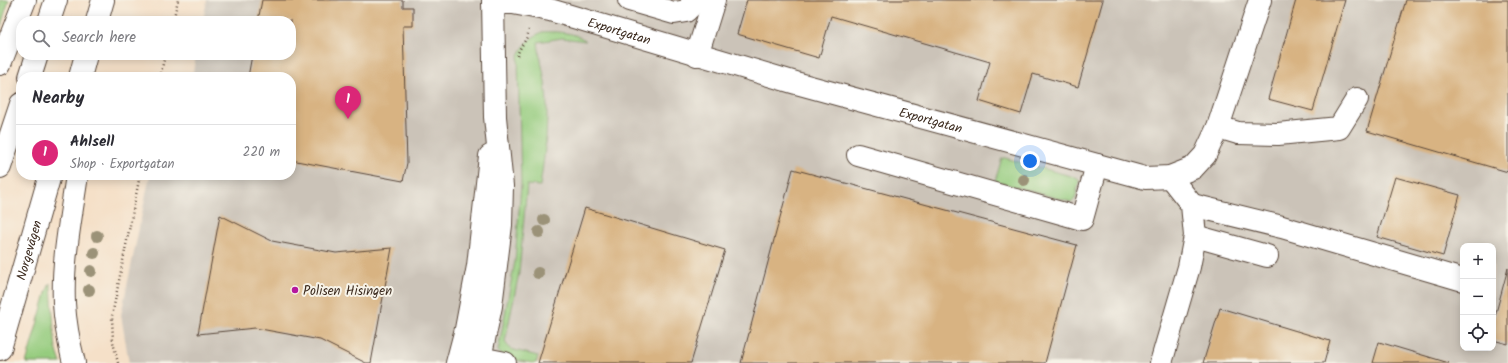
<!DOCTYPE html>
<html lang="en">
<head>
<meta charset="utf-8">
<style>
  body { margin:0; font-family:Kalam,sans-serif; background:#f2f2f3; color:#2b2b33 }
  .controls { position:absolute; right:12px; bottom:12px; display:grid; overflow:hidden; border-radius:8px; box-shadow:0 2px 10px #0003 }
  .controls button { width:36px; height:36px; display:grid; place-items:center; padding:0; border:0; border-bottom:1px solid #e1e1e2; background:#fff; color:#2b2b33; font:20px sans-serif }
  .you { position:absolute; left:1030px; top:161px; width:14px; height:14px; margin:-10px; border:3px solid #fff; border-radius:50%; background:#1a73e8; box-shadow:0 0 0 6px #1a73e833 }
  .badge { display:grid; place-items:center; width:26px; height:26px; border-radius:50%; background:#db2777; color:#fff; font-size:13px; font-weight:700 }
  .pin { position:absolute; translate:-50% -33px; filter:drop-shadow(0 1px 2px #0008) }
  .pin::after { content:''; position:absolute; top:21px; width:14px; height:12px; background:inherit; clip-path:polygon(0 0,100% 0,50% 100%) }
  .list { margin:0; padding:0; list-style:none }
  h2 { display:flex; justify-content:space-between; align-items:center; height:52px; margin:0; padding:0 16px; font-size:17px }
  h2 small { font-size:13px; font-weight:400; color:#7c7c81 }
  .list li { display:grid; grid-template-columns:26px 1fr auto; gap:12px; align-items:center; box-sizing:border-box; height:56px; padding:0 16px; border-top:1px solid #e1e1e2 }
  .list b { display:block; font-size:15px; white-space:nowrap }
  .list p { margin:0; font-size:13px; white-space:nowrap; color:#7c7c81 }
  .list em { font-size:13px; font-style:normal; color:#7c7c81 }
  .icon { flex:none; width:22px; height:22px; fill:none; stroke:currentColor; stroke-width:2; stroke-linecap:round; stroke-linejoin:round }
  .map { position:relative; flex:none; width:1508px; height:363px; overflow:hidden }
  .search { position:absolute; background:#fff; box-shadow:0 2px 10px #0003; left:16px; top:16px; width:280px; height:44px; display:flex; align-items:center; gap:10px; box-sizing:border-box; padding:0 14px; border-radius:16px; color:#7c7c81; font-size:15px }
  .panel { position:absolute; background:#fff; box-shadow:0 2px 10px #0003; left:16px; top:72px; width:280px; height:108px; border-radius:16px }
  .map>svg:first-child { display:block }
  .industrial { fill:#cbc3b8; fill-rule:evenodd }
  .green { fill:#95cc7e; stroke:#687b4e }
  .building { fill:#d8b382 }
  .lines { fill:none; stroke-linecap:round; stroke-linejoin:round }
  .minor-casing { stroke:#574538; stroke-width:24 }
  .highway-casing { stroke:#574538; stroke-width:24 }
  .path { stroke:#574538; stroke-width:2.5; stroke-dasharray:1 3; stroke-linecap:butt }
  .minor { stroke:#fff; stroke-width:22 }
  .highway { stroke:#fff; stroke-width:22 }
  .tree { fill:#9b9278 }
  .poi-dot { fill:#b5179e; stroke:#f7f3e8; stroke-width:1.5 }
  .labels { text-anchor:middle; stroke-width:4; stroke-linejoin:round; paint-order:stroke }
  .street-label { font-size:13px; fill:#3b2a1e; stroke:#f7f3e8 }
  .poi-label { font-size:13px; fill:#3b2a1e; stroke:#f7f3e8; text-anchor:start }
</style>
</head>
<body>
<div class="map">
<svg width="1508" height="363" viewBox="0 0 1508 363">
  <rect width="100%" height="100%" fill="#f7f3e8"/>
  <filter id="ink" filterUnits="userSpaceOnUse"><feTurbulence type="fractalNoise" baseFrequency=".025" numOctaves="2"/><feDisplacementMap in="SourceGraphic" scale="8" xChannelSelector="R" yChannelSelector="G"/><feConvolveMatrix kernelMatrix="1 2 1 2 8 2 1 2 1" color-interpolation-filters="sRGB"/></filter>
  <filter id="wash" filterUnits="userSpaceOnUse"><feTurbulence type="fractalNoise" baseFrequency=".012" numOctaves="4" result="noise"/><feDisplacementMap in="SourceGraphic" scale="16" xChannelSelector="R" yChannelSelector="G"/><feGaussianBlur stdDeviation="0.9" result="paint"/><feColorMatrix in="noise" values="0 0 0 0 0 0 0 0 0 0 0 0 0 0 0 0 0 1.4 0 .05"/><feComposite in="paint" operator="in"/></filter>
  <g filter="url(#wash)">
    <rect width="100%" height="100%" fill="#f5e0c8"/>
    <path class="industrial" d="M207 0H1508V363H129L121 315 150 175H291V77H192L196 55H291V21H203ZM1463 246H1493V348H1463Z"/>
    <g class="green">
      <path d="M0 0H9L0 29Z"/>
      <path d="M542 32C555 31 576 32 586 41L562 38 538 42C539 56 543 68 545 82 550 116 545 152 540 186L527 185 519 273 505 342 510 349 538 356 536 363C526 363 503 358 498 351L515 261 521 185 518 58C522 46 531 37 542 32Z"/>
      <path d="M1002 158H1005L1078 178 1079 182 1075 199 1071 202 995 181Z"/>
      <path d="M50 283 51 285 54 329 56 348 61 363H26L46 293Z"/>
    </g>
    <g id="blocks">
      <g class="building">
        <path d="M262 0H403V7H413V26H403L407 163 403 181 291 160V77H248L252 55H291V21H258Z"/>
        <path d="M747 0H1103L1078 87 1033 74 1021 114 979 101 990 62 831 16 819 58 737 34Z"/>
        <path d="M1296 0H1345L1313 111 1268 99Z"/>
        <path d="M1406 0H1508V172L1367 131Z"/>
        <path d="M793 169 1077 245 1045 363H741Z"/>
        <path d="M1395 177 1460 195 1443 256 1377 237Z"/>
        <path d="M585 208 725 250 691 363H538Z"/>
        <path d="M220 215 272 241 336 253 392 248 371 363H366L320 340 255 328 198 334Z"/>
        <path d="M1508 268V344L1493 340V324Z"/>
        <path d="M1220 308 1330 341 1324 363H1203Z"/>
        <path d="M1379 342 1449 363H1373Z"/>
      </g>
    </g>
  </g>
  <g filter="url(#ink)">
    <use href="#blocks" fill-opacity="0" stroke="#574538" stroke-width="1"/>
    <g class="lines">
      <g class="minor-casing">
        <g id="minor">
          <path d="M629 0 674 13 686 11 690 7 693 0"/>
          <path id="s1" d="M493 3H513L550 10 796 83 1145 178 1170 177 1193 168 1205 155 1218 127 1260 0"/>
          <path d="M697 55 714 0"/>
          <path d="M1218 127 1238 133 1278 134 1339 128 1357 99"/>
          <path d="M858 155 1082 219 1097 165"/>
          <path d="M1192 205 1282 227 1463 280"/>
          <path d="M1195 236 1267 256"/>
          <path d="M480 358 505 363"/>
          <path d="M457 363 466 329 478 266 490 156"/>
          <path d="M479 363 491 306 501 225 502 186 495 117 493 0"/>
          <path d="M1161 363 1189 267 1195 236 1192 205 1170 177"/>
        </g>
      </g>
      <g class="highway-casing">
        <g id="highway">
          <path d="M49 21 56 0"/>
          <path d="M97 21 103 0"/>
          <path d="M0 64 25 0"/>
          <path d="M30 77 37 55"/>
          <path d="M80 77 86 55"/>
          <path d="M0 167 21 104"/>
          <path id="s2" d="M0 349 50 175"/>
          <path d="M74 363C69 343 65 324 64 303 62 261 71 217 77 175"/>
        </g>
      </g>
      <g class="path">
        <path d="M173 21 178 0"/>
        <path d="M517 56C521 43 528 41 529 28"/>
        <path d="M160 77 165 55"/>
        <path d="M118 363 113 342 112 316 140 175"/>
      </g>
      <use href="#minor" class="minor"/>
      <use href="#highway" class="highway"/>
    </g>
    <g class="tree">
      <circle cx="1024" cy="180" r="6"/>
      <circle cx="544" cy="220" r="6"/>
      <circle cx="539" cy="232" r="6"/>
      <circle cx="97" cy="236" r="6"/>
      <circle cx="94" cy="253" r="6"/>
      <circle cx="91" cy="271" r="6"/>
      <circle cx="538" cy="273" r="6"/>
      <circle cx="89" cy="290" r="6"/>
    </g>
  </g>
  <circle class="poi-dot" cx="295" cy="290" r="4"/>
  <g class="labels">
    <g class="street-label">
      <text dy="5" stroke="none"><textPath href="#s1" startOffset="130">Exportgatan</textPath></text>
      <text dy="5" stroke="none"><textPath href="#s1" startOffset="454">Exportgatan</textPath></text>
      <text dy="5" stroke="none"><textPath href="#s2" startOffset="103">Norgevägen</textPath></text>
    </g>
    <g class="poi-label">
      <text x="303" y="295">Polisen Hisingen</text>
    </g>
  </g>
</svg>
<div class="controls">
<button>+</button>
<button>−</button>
<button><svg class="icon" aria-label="locate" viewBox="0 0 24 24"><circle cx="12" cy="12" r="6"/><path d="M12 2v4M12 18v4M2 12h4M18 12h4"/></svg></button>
</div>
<div class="you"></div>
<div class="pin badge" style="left:348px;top:119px">1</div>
<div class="search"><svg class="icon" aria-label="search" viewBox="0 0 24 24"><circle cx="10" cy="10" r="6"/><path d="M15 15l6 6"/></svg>Search here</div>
<section class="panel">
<h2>Nearby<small></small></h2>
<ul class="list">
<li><span class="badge">1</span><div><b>Ahlsell</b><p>Shop · Exportgatan</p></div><em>220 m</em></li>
</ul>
</section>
</div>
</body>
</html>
